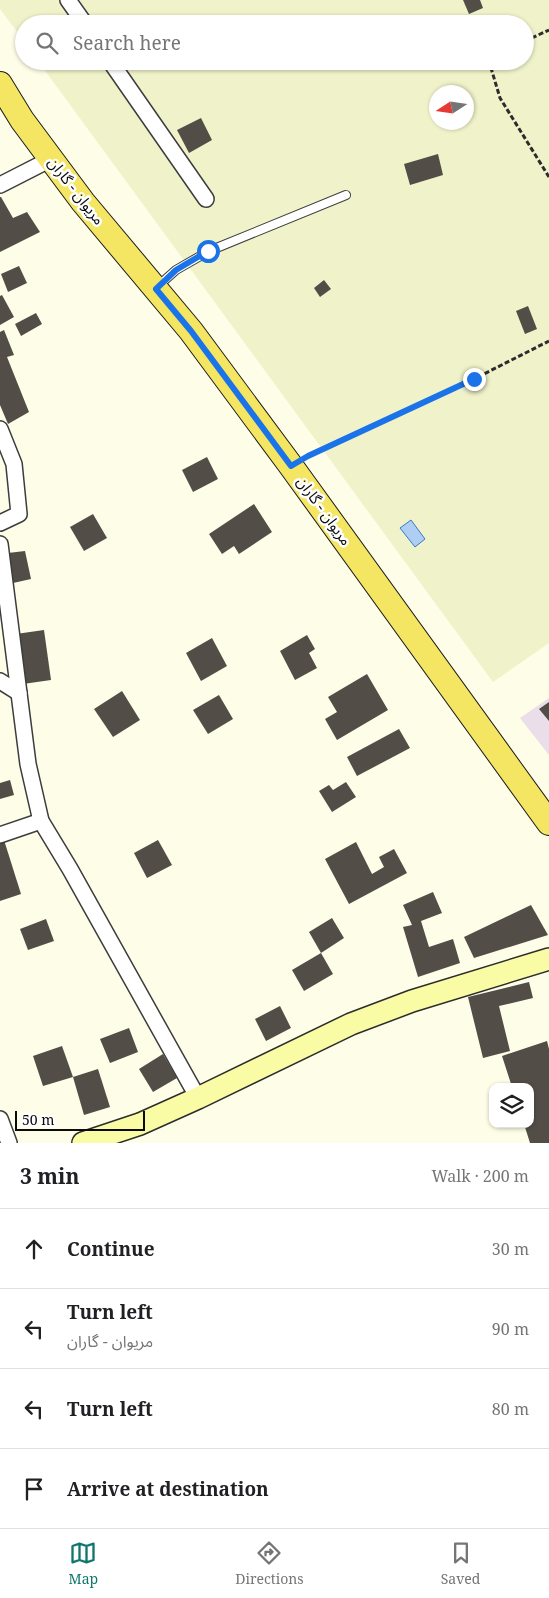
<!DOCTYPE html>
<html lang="en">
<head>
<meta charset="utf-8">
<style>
  body { margin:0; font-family:"Noto Serif","Noto Sans Arabic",serif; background:#f6f6f6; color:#202124 }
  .controls { position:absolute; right:15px; bottom:15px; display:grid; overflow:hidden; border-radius:10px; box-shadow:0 1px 4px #0004 }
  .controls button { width:45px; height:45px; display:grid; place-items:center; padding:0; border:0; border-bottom:1px solid #e0e0e0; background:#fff; color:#202124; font:25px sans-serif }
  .compass { position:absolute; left:429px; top:85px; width:45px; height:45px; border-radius:50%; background:#fff; box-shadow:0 1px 4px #0004; rotate:258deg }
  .scale { position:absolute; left:15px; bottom:12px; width:130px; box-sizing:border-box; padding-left:5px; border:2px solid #0a0a0a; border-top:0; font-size:14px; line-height:18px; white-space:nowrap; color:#0a0a0a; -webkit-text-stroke:4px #fff; paint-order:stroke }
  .stop { position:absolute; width:15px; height:15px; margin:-11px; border:4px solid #1a73e8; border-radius:50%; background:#fff }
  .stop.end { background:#1a73e8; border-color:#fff; box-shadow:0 1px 5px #0008 }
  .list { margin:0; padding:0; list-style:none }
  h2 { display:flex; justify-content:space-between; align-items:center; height:65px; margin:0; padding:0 20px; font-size:21px }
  h2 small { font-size:16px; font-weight:400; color:#757577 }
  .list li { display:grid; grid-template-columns:32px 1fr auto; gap:15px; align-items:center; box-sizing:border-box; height:80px; padding:0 20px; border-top:1px solid #e0e0e0 }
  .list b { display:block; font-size:19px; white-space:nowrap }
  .list p { margin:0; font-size:16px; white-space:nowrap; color:#757577 }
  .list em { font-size:16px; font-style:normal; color:#757577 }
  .icon { flex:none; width:28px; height:28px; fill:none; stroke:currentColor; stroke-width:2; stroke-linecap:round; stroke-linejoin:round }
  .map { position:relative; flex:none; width:549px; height:1143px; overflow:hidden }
  .search { position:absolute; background:#fff; box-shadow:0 1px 4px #0004; left:15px; right:15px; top:15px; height:55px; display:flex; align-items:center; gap:12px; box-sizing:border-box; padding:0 18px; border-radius:28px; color:#757577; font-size:19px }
  .sheet { height:385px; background:#fff }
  nav { display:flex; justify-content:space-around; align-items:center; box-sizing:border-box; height:70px; border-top:1px solid #e0e0e0; background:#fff; font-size:14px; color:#757577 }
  nav a { display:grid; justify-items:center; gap:2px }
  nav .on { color:#0f766e }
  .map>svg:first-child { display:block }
  .industrial { fill:#e9dee9 }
  .farmland { fill:#f0f2c9; fill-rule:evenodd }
  .water { fill:#aecff3; stroke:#3879c7 }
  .building { fill:#524d47 }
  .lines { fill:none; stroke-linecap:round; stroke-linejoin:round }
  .lane-casing { stroke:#3d3d3d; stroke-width:10 }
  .street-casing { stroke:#3d3d3d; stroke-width:18 }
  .secondary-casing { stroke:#2c2c2c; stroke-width:24 }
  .primary-casing { stroke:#1b1b1b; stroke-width:26 }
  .path { stroke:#2c2c2c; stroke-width:3; stroke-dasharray:5 2.5; stroke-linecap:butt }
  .lane { stroke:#fff; stroke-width:8 }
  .street { stroke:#fff; stroke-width:15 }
  .secondary { stroke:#f9fca4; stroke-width:21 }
  .primary { stroke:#f4e562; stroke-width:24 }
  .route { stroke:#1a73e8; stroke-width:6 }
  .labels { text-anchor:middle; stroke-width:5; stroke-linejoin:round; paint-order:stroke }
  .street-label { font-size:15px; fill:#0a0a0a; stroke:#fff }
</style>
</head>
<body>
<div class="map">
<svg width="549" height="1143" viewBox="0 0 549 1143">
  <rect width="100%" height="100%" fill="#fefde7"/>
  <path class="industrial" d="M549 698V755L520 718Z"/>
  <path class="farmland" d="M0 0H549V643L493 682 38 61H525V24H24V41L0 9ZM436 92H466V122H436Z"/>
  <path class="water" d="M411 520 425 539 415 547 400 528Z"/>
  <g class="building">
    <path d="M463 0H480L483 8 469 14Z"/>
    <path d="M201 118 212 140 189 153 177 130Z"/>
    <path d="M438 154 443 175 410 185 404 164Z"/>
    <path d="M0 197H1L13 218 27 212 40 232 0 252Z"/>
    <path d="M19 266 27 283 8 292 1 274Z"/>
    <path d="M324 280 331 289 320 297 314 288Z"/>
    <path d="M2 295 14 317 0 325V296Z"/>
    <path d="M528 306 537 329 525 334 516 311Z"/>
    <path d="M36 313 42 324 21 336 15 324Z"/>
    <path d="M4 330 14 355 7 357 29 412 8 424 0 405V332Z"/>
    <path d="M207 457 218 479 193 492 182 470Z"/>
    <path d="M254 504 272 532 239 554 234 546 222 554 209 534Z"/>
    <path d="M93 514 107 538 84 551 70 527Z"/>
    <path d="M25 551 31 579 13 583 8 553Z"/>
    <path d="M44 630 51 680 23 684 16 634Z"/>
    <path d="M307 635 315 649 309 653 317 668 295 680 280 651Z"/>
    <path d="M212 638 227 666 201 681 186 653Z"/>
    <path d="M367 674 388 710 337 740 325 719 337 712 328 697Z"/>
    <path d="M122 691 140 720 113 737 94 709Z"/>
    <path d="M219 695 233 719 208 734 193 710Z"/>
    <path d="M549 702V721L539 709Z"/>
    <path d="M399 729 410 748 357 776 347 757Z"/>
    <path d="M10 780 14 795 0 799V783Z"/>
    <path d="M346 782 356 797 332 812 319 791 329 785 333 790Z"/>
    <path d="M4 840 21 894 0 901V842Z"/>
    <path d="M158 840 172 865 147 878 134 853Z"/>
    <path d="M356 842 372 874 384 867 379 857 394 849 407 873 349 904 325 859Z"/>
    <path d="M433 892 442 913 421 921 429 947 453 939 460 963 418 977 403 927 412 925 403 905Z"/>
    <path d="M531 905 548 935 474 958 464 937Z"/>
    <path d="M332 918 344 938 321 953 309 932Z"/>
    <path d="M46 919 54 941 28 950 20 929Z"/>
    <path d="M321 953 333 974 304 991 292 970Z"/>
    <path d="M529 982 533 998 499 1006 510 1051 483 1058 468 997Z"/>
    <path d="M280 1006 291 1028 266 1041 255 1019Z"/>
    <path d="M129 1028 138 1052 110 1063 100 1039Z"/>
    <path d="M547 1041 549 1049V1143H530L524 1124H530V1087H512L502 1056Z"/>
    <path d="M62 1046 73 1077 43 1086 33 1056Z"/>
    <path d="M163 1054 177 1078 153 1092 139 1069Z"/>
    <path d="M98 1069 110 1107 84 1115 73 1077Z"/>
  </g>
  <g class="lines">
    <g class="lane-casing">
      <path id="lane" d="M158 286 176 270 209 251 346 195"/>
    </g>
    <g class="street-casing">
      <g id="street">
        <path d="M68 0 85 24"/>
        <path d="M110 61 206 199"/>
        <path d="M0 185 51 159"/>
        <path d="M0 429 14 464 19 514 0 523"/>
        <path d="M0 544 28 764 41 821 70 869 198 1098"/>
        <path d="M0 681 19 693"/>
        <path d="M0 835 41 821"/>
        <path d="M0 1119 9 1143"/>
      </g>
    </g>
    <g class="secondary-casing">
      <path id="secondary" d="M83 1143 140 1124 198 1098 351 1024 412 1001 549 959"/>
    </g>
    <g class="primary-casing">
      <path id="primary" d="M0 84 22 120 83 202 191 331 291 466 549 823"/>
    </g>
    <g class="path">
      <path d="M525 41 549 30"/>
      <path d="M495 61 491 68 500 98 549 177"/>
      <path d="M308 456 474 379 549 341"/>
    </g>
    <use href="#lane" class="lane"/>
    <use href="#street" class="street"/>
    <use href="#secondary" class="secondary"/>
    <use href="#primary" class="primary"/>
  </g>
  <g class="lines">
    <path class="route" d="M208 251 176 270 156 289 191 331 291 466 308 456 474 379"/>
  </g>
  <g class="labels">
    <g class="street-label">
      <text transform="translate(76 191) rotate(52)" y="5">مریوان - گاران</text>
      <text transform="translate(324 511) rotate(54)" y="5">مریوان - گاران</text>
    </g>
  </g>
</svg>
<div class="controls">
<button><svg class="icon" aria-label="layers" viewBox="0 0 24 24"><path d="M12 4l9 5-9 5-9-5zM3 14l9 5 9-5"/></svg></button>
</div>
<svg class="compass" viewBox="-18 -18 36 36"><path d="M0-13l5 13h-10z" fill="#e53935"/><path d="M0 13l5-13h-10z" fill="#757577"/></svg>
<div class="scale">50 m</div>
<div class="stop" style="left:208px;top:251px"></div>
<div class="stop end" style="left:474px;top:379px"></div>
<div class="search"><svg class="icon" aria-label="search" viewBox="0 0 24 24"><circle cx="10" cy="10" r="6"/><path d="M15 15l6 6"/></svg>Search here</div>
</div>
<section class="sheet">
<h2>3 min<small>Walk · 200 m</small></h2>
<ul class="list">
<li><svg class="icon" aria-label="ahead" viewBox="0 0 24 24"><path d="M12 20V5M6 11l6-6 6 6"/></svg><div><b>Continue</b></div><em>30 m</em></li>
<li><svg class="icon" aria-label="left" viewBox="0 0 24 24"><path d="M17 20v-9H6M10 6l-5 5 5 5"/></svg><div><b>Turn left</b><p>مریوان - گاران</p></div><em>90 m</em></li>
<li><svg class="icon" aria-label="left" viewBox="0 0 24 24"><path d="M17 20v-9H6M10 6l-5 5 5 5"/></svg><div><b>Turn left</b></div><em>80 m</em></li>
<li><svg class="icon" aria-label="arrive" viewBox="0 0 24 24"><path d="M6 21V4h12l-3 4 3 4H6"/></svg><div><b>Arrive at destination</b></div></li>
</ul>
</section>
<nav>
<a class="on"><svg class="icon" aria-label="map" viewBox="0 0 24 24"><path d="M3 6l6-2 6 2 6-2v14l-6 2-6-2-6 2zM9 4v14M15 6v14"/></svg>Map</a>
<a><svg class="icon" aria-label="directions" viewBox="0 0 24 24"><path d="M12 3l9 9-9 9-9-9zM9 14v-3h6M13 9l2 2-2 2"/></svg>Directions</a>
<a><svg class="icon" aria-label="saved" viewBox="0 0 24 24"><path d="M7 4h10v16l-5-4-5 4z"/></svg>Saved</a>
</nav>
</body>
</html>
